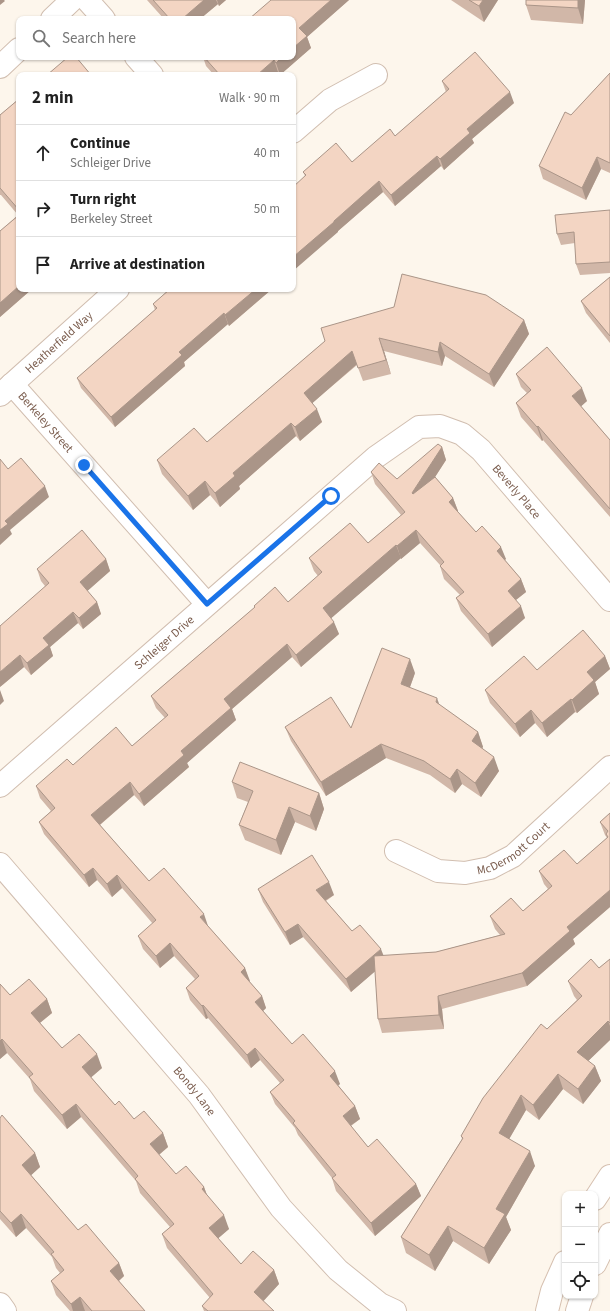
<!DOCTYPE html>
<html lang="en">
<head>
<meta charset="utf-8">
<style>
  body { margin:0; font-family:"Source Sans 3",sans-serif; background:#f6f6f6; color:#222 }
  .controls { position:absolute; right:12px; bottom:12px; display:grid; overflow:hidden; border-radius:8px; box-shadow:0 1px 3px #0004 }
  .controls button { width:36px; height:36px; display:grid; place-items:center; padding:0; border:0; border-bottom:1px solid #e0e0e0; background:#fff; color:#222; font:20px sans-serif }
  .stop { position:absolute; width:12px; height:12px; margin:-9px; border:3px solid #1a73e8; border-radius:50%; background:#fff }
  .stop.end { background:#1a73e8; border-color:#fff; box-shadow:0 1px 4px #0008 }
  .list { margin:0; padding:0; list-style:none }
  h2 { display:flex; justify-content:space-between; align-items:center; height:52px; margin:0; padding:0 16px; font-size:17px }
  h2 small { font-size:13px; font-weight:400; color:#767676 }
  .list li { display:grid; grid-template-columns:26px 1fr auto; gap:12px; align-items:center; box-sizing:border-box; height:56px; padding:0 16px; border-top:1px solid #e0e0e0 }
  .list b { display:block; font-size:15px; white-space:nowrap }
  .list p { margin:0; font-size:13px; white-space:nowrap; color:#767676 }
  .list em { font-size:13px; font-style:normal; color:#767676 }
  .icon { flex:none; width:22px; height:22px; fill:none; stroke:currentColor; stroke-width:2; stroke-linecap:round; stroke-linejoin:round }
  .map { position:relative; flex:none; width:610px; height:1311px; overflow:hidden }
  .search { position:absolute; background:#fff; box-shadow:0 1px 3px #0004; left:16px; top:16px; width:280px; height:44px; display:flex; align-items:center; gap:10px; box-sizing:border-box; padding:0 14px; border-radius:8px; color:#767676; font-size:15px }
  .panel { position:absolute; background:#fff; box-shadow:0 1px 3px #0004; left:16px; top:72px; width:280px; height:220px; border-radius:8px }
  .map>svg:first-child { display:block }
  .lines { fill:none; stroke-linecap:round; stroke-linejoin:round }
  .street-casing { stroke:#d1beb0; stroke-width:24 }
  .secondary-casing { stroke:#d6c0b0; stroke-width:24 }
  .street { stroke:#fff; stroke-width:22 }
  .secondary { stroke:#fff; stroke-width:22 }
  .wall { fill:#d1b7a8 }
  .shaded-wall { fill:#aa9588 }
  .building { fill:#f3d5c3; stroke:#aa9588 }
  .route { stroke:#1a73e8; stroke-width:5 }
  .labels { text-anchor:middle; stroke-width:3; stroke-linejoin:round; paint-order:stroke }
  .street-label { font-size:12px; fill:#7a5c4d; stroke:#fffaf3 }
</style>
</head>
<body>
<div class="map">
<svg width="610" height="1311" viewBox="0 0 610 1311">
  <rect width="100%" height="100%" fill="#fdf6ec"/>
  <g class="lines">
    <g class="street-casing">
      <g id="street">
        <path d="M87 0 104 19"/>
        <path d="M52 19 72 0"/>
        <path d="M136 57 152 75"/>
        <path d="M0 67 19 49"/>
        <path d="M293 132 330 100 376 75"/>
        <path id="s1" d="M12 384 207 604"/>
        <path id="s2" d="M0 395 118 289"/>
        <path id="s3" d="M0 786 376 457 419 427 440 426 462 434 481 450 610 600"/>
        <path id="s4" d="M396 851 438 871 465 873 490 868 513 856 610 767"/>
        <path id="s5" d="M0 864 199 1095 281 1208 338 1270 380 1304 395 1311"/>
        <path d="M0 1304 5 1311"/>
      </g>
    </g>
    <g class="secondary-casing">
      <g id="secondary">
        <path d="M595 1199 610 1176"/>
        <path d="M595 1264 610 1234"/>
        <path d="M547 1311 552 1291 565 1262"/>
        <path d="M577 1311 582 1296"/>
      </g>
    </g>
    <use href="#street" class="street"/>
    <use href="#secondary" class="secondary"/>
  </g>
  <g class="wall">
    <path d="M147 0H226L219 6 218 4 200 19H164Z"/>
    <path d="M271 0H349L307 37 311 48 280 75 278 72 275 75H214L206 66 203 57H293Z"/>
    <path d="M451 0H498L484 22Z"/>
    <path d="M585 0 583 24 531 20 526 5Z"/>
    <path d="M610 73V173L601 169 586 200 543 179 539 166 571 115Z"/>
    <path d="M442 81 514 103 472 139 474 143 444 170 441 166 395 206 383 192 338 231V232L305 176 303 172 352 162 395 136 446 92Z"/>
    <path d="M19 99V289H32L0 317V231L18 215 1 195H0V115Z"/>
    <path d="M610 210V273L580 275 576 264 575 243 561 245 557 234Z"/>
    <path d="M610 277V343L586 313 581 301Z"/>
    <path d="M170 289H272L229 326 228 324 184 362 185 366 115 427 81 388 77 378 155 310 153 304Z"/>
    <path d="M524 320 529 334 494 387 445 356 442 366 384 351 391 374 363 381 357 365 312 403 322 422 300 441 296 436 239 486 240 489 220 507 210 495 193 510 162 474 157 460 207 442 325 341Z"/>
    <path d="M516 374 587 401 581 406 610 440V517L543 440 542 441 521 417 516 403 527 393 521 387Z"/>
    <path d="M442 447 446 460 435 477 453 498 458 511V512L476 532 506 559 505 560 521 579 526 592 516 600 525 618 492 647 461 611 456 598 460 595 444 579 440 566V565L420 543 401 559V558L331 618 339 634 301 667 292 657 232 709 236 720 187 763 189 767 144 806 134 795 100 825 149 881 208 926 245 968 249 981 262 996 266 1008 263 1011 292 1044 340 1084 338 1085 355 1106 360 1119 351 1126 368 1147 416 1184 421 1196 375 1236 336 1191 332 1178 298 1135 295 1128 275 1104 270 1092 280 1083 260 1060 251 1068 208 1018 206 1019 190 1000 186 988 195 979 174 956 160 968 143 949 138 936 153 924 122 888 112 897 97 880 89 887 44 834 39 822 51 811 40 798 36 786 73 765 132 746 165 718 156 708 151 696 254 608V606L288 602 318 576 314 571 309 558 368 543 401 515 375 484 371 472 397 479Z"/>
    <path d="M106 559 110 571 87 591 97 602 101 614 83 629 78 623 50 647 53 656 31 675 24 667 0 687 45 586 41 581 37 569Z"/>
    <path d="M605 656 610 669 595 682 599 694 577 713 575 712 547 737 535 723 520 737 490 703 485 690Z"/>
    <path d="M415 673 410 687 439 705 478 732 483 747 482 748 499 771 481 797 462 784 455 793 430 775 386 758 326 796 291 741 285 727 351 728Z"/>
    <path d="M232 782 319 793 324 809 316 831 295 822 281 855 245 840 239 825 248 802 237 798Z"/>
    <path d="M610 813V907L573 939 575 944 527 986 442 1009 444 1029 382 1033 378 1019 375 971 351 992 303 937 290 945 263 902 258 889 334 895 326 901 352 931 383 956 436 952 500 935 495 929 490 916 523 911 548 889 544 884 539 871 577 864 607 838 605 835 600 822Z"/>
    <path d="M610 959V1040L588 1061 595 1066 601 1081 583 1104 563 1089 539 1120 526 1110 509 1139 535 1166 506 1217 511 1230 489 1264 453 1241 435 1271 406 1253 401 1237 462 1139 461 1136 547 1029 577 1000 574 996 568 981 599 968Z"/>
    <path d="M0 984 10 995 47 999 52 1013 40 1023 62 1048 102 1068 91 1077 115 1105 134 1119 163 1133 168 1147 159 1155 176 1174 204 1187 207 1195 229 1229 218 1238 241 1264 274 1270 279 1284 263 1301 274 1311H204L202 1306 210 1298 167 1248 162 1234 170 1227 140 1193 136 1181 81 1117 67 1129 34 1091 30 1079 7 1053 0 1059Z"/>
    <path d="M0 1118 35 1153 40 1167 31 1175 78 1230 119 1263 124 1276 119 1281 145 1311H70L56 1295 51 1281 60 1273 56 1268 52 1257 26 1228 16 1237 0 1219Z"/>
  </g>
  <g class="shaded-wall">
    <path d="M0 0H4L5 1 0 5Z"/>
    <path d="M204 0H216L218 4 200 19H182Z"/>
    <path d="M217 0H226L219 6Z"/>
    <path d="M331 0H349L307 37 311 48 280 75 276 63 282 57H293V48L299 28Z"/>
    <path d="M483 0H498L484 22 479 6Z"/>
    <path d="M578 0H585L583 24 578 8Z"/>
    <path d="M274 60 278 72 275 75H257Z"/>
    <path d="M510 92 514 103 472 139 474 143 444 170 440 159 467 129Z"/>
    <path d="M437 156 441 166 395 206 391 195Z"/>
    <path d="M597 157 601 169 586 200 582 188Z"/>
    <path d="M379 181 383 192 338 231V232L293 271V257Z"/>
    <path d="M19 286V289H32L0 317V303Z"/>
    <path d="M256 289H272L229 326 225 315Z"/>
    <path d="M224 313 228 324 184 362 185 366 115 427 111 417 179 352Z"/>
    <path d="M524 320 529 334 494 387 489 374Z"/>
    <path d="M379 338 384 351 391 374 386 360Z"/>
    <path d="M440 342 445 356 442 366 438 352Z"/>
    <path d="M352 351 357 364 308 407 304 393Z"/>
    <path d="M582 388 587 401 577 410 572 396Z"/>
    <path d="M317 409 322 422 300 441 295 427Z"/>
    <path d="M291 423 296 436 239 486 240 489 220 507 215 493 233 473Z"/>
    <path d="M538 426 543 440 542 441 537 427Z"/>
    <path d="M442 447 446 460 417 505 412 493Z"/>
    <path d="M205 481 210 495 193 510 188 496Z"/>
    <path d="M45 486 49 497 10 530 12 534 0 545V530L5 521Z"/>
    <path d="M453 498 458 511 454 515 449 502Z"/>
    <path d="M416 530 420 543 401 559 397 546Z"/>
    <path d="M396 545 401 558 328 621 323 608Z"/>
    <path d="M501 547 506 559 501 563 497 551Z"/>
    <path d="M106 559 110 571 84 594 80 582Z"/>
    <path d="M521 579 526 592 512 603 508 591Z"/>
    <path d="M97 602 101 614 83 629 79 618Z"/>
    <path d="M521 606 525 618 492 647 488 634Z"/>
    <path d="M73 612 78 623 50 647 53 656 31 675 27 663 43 638Z"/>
    <path d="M334 622 339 634 301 667 296 655Z"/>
    <path d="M287 644 292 657 232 709 236 720 187 763 189 767 144 806 139 794 181 751 224 699Z"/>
    <path d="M20 655 24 667 0 687V672Z"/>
    <path d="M605 656 610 669 595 682 599 694 577 713 572 700 587 672Z"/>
    <path d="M410 659 415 673 406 698 401 684Z"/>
    <path d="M0 690 4 701 0 705Z"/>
    <path d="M437 698 442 712 436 702Z"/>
    <path d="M571 699 575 712 547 737 542 723Z"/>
    <path d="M531 710 535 723 520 737 515 724Z"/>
    <path d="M478 732 483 747 477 755 472 741Z"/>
    <path d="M381 744 386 758 326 796 321 782Z"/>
    <path d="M494 757 499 771 481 797 475 783Z"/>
    <path d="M457 769 462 784 455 793 450 779Z"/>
    <path d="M130 782 134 795 96 828 91 815Z"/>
    <path d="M319 793 324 809 316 831 310 816Z"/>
    <path d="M289 807 295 822 281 855 276 840Z"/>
    <path d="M93 868 97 880 89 887 84 875Z"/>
    <path d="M117 875 122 888 112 897 107 884Z"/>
    <path d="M329 882 334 895 321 903 316 890Z"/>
    <path d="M610 890V907L573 939 575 944 527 986 522 973 567 927Z"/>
    <path d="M204 914 208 926 200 917Z"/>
    <path d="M298 924 303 937 290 945 285 932Z"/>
    <path d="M170 943 174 956 160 968 156 956Z"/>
    <path d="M381 949 386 962 351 992 346 979Z"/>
    <path d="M245 968 250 981 246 985 241 972Z"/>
    <path d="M262 996 266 1008 259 1015 255 1002Z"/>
    <path d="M438 996 442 1009 444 1029 439 1015Z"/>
    <path d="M47 999 52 1013 36 1026 31 1013Z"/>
    <path d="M203 1005 208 1018 206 1019 202 1006Z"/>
    <path d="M608 1021 610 1026V1040L582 1067 577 1052Z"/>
    <path d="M2 1039 7 1053 0 1059V1041Z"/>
    <path d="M255 1048 260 1060 251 1068 247 1055Z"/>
    <path d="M97 1054 102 1068 87 1081 82 1067Z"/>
    <path d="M595 1066 601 1081 583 1104 578 1089Z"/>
    <path d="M335 1071 340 1084 335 1088 330 1076Z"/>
    <path d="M558 1074 563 1089 539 1120 533 1105Z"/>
    <path d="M521 1095 526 1110 504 1148 499 1133Z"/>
    <path d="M76 1104 81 1117 67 1129 62 1115Z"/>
    <path d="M355 1106 360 1119 347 1128 343 1116Z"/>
    <path d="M163 1133 168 1147 155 1158 150 1144Z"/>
    <path d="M530 1151 535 1166 506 1217 511 1230 489 1264 484 1248 496 1209Z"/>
    <path d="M35 1153 40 1167 27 1179 22 1165Z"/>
    <path d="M416 1184 421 1196 375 1236 371 1223Z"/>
    <path d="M204 1187 209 1201 202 1189Z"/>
    <path d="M21 1214 26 1228 16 1237 11 1223Z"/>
    <path d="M224 1215 229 1229 214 1242 209 1228Z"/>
    <path d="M448 1226 453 1241 435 1271 429 1255Z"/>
    <path d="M119 1263 124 1276 115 1284 110 1271Z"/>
    <path d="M274 1270 279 1284 259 1306 254 1292Z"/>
    <path d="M80 1297 85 1311H73L71 1304Z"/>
  </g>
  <g class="building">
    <path d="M153 0H204L182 19H170Z"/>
    <path d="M271 0H331L299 28 307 36 293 48V19H249Z"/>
    <path d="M469 0H483L479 6Z"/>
    <path d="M526 0H578V8L526 5Z"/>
    <path d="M475 52 510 92 467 129 470 133 440 159 437 156 391 195 379 181 334 221V222L293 257V187L306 175 303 172 336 143 352 162 390 129 395 136 449 89 442 81Z"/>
    <path d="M68 57H76L91 75H47Z"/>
    <path d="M204 57H282L276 63 274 60 257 75H220Z"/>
    <path d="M610 73V163L597 157 582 188 539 166 565 112 571 115Z"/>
    <path d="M19 99V210L0 188V115Z"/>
    <path d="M610 210V262L576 264 574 232 557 234 555 215Z"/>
    <path d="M19 215V286L0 303V231Z"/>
    <path d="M402 274 486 295 524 320 489 374 440 342 438 352 379 338 386 360 358 368 352 351 304 393 317 409 295 427 291 423 233 473 235 476 215 493 205 481 188 496 157 460 194 428 207 442 325 341 321 328 394 307Z"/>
    <path d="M610 277V336L581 301Z"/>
    <path d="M170 289H256L225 315 224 313 179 352 182 355 111 417 77 378 157 308 153 304Z"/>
    <path d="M547 347 582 388 572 396 610 440V509L538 426 537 427 516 403 531 390 516 374Z"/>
    <path d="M438 444 442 447 412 493 413 494 435 477 453 498 449 502 476 532 482 526 501 547 497 551 521 579 508 591 521 606 488 634 456 598 464 592 440 566 444 562 416 530 397 546 396 545 323 608 334 622 296 655 287 644 224 699 231 708 181 751 184 755 139 794 130 782 91 815 149 881 164 868 204 914 200 917 245 968 241 972 262 996 255 1002 292 1044 303 1034 335 1071 330 1076 355 1106 343 1116 368 1147 377 1139 416 1184 371 1223 332 1178 336 1175 293 1123 295 1121 270 1092 284 1080 255 1048 247 1055 203 1005 202 1006 186 988 199 976 170 943 156 956 138 936 156 920 117 875 107 884 93 868 84 875 39 822 55 808 36 786 67 759 73 765 116 727 132 746 168 715 151 696 255 607 254 606 275 587 288 602 322 572 309 558 350 523 368 543 405 512 371 472 379 463 397 479Z"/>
    <path d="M21 458 45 486 5 521 8 524 0 530V459L8 469Z"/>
    <path d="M82 530 106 559 80 582 97 602 79 618 73 612 43 638 49 645 27 663 20 655 0 672V626L49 583 37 569Z"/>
    <path d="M583 630 605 656 587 672 594 680 572 700 571 699 542 723 531 710 515 724 485 690 524 656 537 670Z"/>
    <path d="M382 648 410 659 401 684 437 698 436 702 478 732 472 741 494 757 475 783 457 769 450 779 424 761 381 744 321 782 285 727 331 697 351 728Z"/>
    <path d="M240 762 319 793 310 816 289 807 276 840 239 825 253 791 232 782Z"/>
    <path d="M610 813V890L567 927 570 931 522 973 438 996 439 1015 378 1019 374 956 436 952 505 934 490 916 511 898 523 911 552 886 539 871 564 850 577 864 608 837 606 834 608 831 600 822Z"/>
    <path d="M312 855 329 882 316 890 352 931 360 925 381 949 346 979 298 924 285 932 258 889Z"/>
    <path d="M591 959 599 968 610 959V1023L608 1021 577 1052 595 1066 578 1089 558 1074 533 1105 521 1095 499 1133 530 1151 496 1209 505 1214 484 1248 448 1226 429 1255 401 1237 463 1138 461 1136 483 1098 541 1024 547 1029 582 996 568 981Z"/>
    <path d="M29 979 47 999 31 1013 62 1048 79 1034 97 1054 82 1067 115 1105 119 1101 134 1119 144 1111 163 1133 150 1144 176 1174 186 1166 204 1187 202 1189 224 1215 209 1228 241 1264 253 1251 274 1270 254 1292 274 1311H208L202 1306 213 1294 162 1234 174 1224 135 1179 138 1176 76 1104 62 1115 29 1077 33 1074 2 1039 0 1041V984L10 995Z"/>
    <path d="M2 1115 35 1153 22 1165 78 1230 86 1224 119 1263 110 1271 145 1311H92L80 1297 71 1304 51 1281 64 1270 51 1254 54 1252 21 1214 11 1223 0 1211V1118Z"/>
  </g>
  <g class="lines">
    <path class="route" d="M84 465 207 604 331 496"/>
  </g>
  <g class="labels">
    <g class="street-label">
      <text dy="4" stroke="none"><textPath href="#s2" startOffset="79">Heatherfield Way</textPath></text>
      <text dy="4" stroke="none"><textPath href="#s1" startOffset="51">Berkeley Street</textPath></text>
      <text dy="4" stroke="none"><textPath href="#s3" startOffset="676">Beverly Place</textPath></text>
      <text dy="4" stroke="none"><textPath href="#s3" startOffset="218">Schleiger Drive</textPath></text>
      <text dy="4" stroke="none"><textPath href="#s4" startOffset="129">McDermott Court</textPath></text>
      <text dy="4" stroke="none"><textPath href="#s5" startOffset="299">Bondy Lane</textPath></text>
    </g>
  </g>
</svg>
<div class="controls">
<button>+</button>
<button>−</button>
<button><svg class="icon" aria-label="locate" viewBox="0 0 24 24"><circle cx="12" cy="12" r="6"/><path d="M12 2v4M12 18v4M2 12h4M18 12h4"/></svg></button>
</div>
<div class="stop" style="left:331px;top:496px"></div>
<div class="stop end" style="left:84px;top:465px"></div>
<div class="search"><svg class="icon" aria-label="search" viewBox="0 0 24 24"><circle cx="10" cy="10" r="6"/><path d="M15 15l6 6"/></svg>Search here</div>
<section class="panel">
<h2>2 min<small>Walk · 90 m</small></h2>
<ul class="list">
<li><svg class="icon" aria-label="ahead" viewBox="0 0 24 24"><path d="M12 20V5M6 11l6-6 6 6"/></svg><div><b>Continue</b><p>Schleiger Drive</p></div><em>40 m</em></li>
<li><svg class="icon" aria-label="right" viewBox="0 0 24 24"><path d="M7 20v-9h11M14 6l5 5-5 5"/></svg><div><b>Turn right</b><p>Berkeley Street</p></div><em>50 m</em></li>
<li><svg class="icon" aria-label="arrive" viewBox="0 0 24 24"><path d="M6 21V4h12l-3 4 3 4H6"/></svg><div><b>Arrive at destination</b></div></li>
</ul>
</section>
</div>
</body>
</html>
